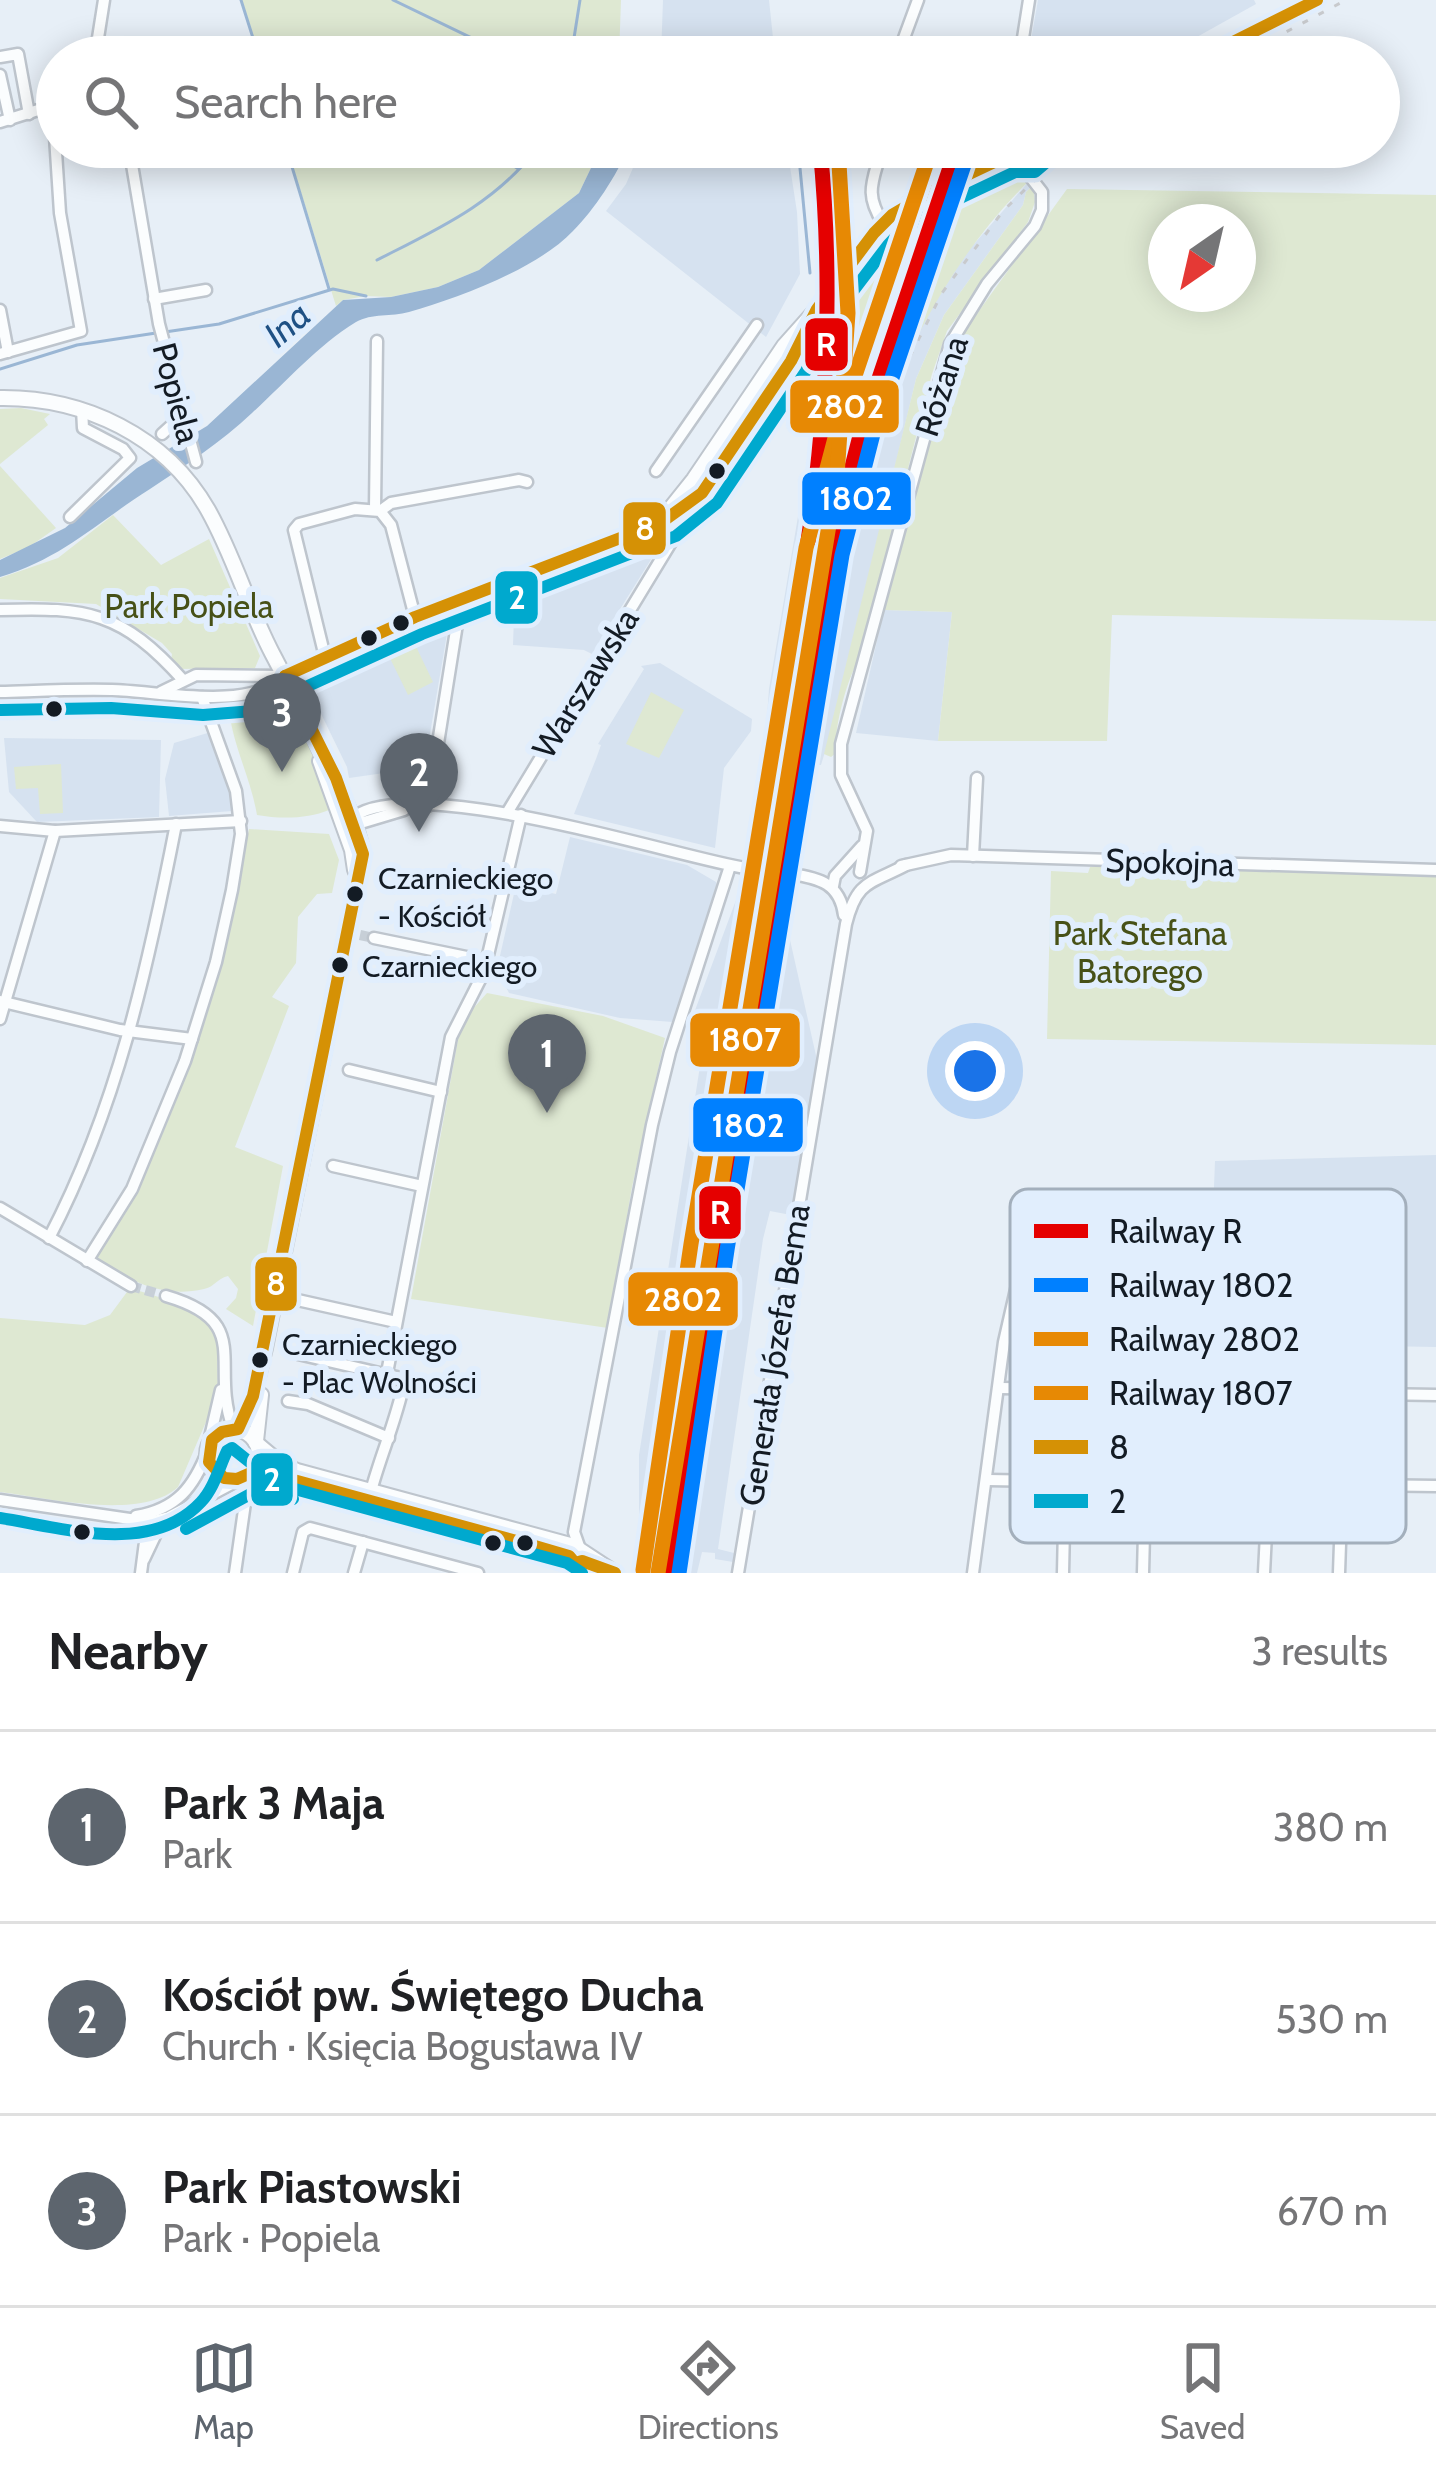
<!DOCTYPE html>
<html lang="en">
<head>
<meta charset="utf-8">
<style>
  body { margin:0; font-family:Cabin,sans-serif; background:#f6f6f6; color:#202124 }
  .compass { position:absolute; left:1148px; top:204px; width:108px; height:108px; border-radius:50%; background:#fff; box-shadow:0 6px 30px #0003; rotate:214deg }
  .you { position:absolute; left:975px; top:1071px; width:42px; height:42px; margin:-30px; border:9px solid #fff; border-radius:50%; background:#1a73e8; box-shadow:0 0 0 18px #1a73e833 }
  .badge { display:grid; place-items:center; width:78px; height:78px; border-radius:50%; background:#5d656e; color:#fff; font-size:39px; font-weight:700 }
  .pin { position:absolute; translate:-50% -99px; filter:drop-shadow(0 3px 6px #0008) }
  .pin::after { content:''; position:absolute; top:63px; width:42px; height:36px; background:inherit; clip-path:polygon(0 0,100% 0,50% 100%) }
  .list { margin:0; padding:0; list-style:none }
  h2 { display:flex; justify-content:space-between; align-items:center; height:156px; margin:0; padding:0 48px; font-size:51px }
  h2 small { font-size:39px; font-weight:400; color:#757577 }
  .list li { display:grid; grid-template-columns:78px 1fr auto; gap:36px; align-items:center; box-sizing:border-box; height:192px; padding:0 48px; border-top:3px solid #e0e0e0 }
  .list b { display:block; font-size:45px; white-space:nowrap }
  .list p { margin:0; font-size:39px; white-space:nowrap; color:#757577 }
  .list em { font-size:39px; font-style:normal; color:#757577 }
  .icon { flex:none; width:66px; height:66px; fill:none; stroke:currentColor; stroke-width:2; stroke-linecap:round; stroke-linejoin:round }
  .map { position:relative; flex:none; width:1436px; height:1573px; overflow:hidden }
  .search { position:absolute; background:#fff; box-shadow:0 6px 30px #0003; left:36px; right:36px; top:36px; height:132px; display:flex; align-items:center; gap:30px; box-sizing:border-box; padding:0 42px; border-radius:66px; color:#757577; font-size:45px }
  .sheet { height:732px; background:#fff }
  nav { display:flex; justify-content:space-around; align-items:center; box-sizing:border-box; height:168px; border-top:3px solid #e0e0e0; background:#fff; font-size:33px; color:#757577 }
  nav a { display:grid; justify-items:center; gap:6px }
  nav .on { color:#5d656e }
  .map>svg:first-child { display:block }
  .built { fill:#d6e2f0 }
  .green { fill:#dee8d2; fill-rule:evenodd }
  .water { fill:#9ab6d4 }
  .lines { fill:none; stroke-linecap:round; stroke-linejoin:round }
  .stream { stroke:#9ab6d4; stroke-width:3 }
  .minor-tunnel { stroke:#c7cfd7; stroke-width:10; stroke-dasharray:10 5; stroke-linecap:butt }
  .minor-casing { stroke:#bec5cd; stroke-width:15 }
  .major-casing { stroke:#bec5cd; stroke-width:18 }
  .minor { stroke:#fbfdfe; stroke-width:10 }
  .major { stroke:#fbfdfe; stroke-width:14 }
  .rail { stroke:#c8cacd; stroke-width:3; stroke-dasharray:6 12; stroke-linecap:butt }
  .bus-1-casing { stroke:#e1eefd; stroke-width:21 }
  .bus-2-casing { stroke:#e1eefd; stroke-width:21 }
  .bus-1 { stroke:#d59105; stroke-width:12 }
  .bus-2 { stroke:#00a9ce; stroke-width:12 }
  .rail-1-casing { stroke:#e1eefd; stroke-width:24 }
  .rail-2-casing { stroke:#e1eefd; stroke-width:24 }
  .rail-3-casing { stroke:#e1eefd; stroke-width:24 }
  .rail-4-casing { stroke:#e1eefd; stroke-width:24 }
  .rail-1 { stroke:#e50000; stroke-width:15 }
  .rail-2 { stroke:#0080ff; stroke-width:15 }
  .rail-3 { stroke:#e78904; stroke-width:15 }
  .rail-4 { stroke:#e78904; stroke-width:15 }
  .bus-dot { fill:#131b24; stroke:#e1eefd; stroke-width:4.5 }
  .labels { text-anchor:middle; stroke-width:12; stroke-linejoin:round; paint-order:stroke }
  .bus-label { font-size:30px; fill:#131b24; stroke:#e1eefd; text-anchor:start }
  .street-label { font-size:33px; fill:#131b24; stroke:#e1eefd }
  .park-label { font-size:33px; fill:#475117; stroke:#e1eefd }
  .water-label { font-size:36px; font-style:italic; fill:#1e5084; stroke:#e1eefd }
  .key { fill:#e1eefd; stroke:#a3afbc; stroke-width:3 }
  .key-label { font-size:33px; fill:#131b24 }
  .line-badge { stroke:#e1eefd; stroke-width:4.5 }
  .badge-label { font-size:33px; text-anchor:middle; font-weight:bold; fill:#fff }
</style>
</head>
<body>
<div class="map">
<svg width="1436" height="1573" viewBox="0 0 1436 1573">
  <rect width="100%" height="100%" fill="#e7eff7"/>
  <g class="built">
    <path d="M663 0H769L775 57H661Z"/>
    <path d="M1038 0H1254L1256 4 1161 57H1028Z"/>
    <path d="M642 147H787L797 212 800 274 766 337 606 211 626 184Z"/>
    <path d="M1030 180 1033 185 1026 192 1023 205 944 315 916 379 832 729 821 765H817L794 857 784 913 817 1060 791 1215 770 1211 763 1239 718 1549 734 1553 733 1562 715 1559V1553L702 1552 697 1573H632L639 1546V1455L708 1015 694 1013 742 884 765 745 769 689 810 445 820 415 827 304 839 288 843 320 827 478 835 481 881 333 929 200 944 199 871 414 898 374 914 338 960 260Z"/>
    <path d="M644 538 655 553 592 654 584 650 513 645 515 587Z"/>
    <path d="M884 610 952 612 938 741 856 733Z"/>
    <path d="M442 616 447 634 424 769 420 768 419 774 398 771 349 778 347 767 306 683Z"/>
    <path d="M660 663 752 719 751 731 724 768 715 848 574 814 596 759 601 745 598 744 644 669 641 666Z"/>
    <path d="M211 732 231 787 232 811 169 816 165 779 174 743Z"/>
    <path d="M4 738 161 740 159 817 37 822 9 792Z"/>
    <path d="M570 837 687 865 716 882 718 891 673 1022 620 1018 509 993 497 969 516 885 556 894Z"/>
    <path d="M1436 1155V1347L1216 1343 1211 1315 1188 1314V1298H1170L1168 1262 1211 1264 1215 1161Z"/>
  </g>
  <g class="green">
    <path d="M242 0H621L619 57H260Z"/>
    <path d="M287 147H601L579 193 479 270 438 287 391 297 366 296 343 300 336 306Z"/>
    <path d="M1002 164 1013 165 1030 180C959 249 918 329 879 418L871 415 946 191Z"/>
    <path d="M1033 185 1035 202 1028 222 947 331 932 374 860 658C848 675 832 732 837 752L831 757 824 754 916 379 944 315 1023 205 1026 192Z"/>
    <path d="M1067 189 1436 195V621L1112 615 1107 741H938L952 612 884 610 955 344ZM1166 222H1238V294H1166Z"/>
    <path d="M929 201 881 333 836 482 827 478 843 320 838 287 884 233Z"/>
    <path d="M21 408 50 414 44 419 48 425 0 464V409Z"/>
    <path d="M0 466 56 528 29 547 0 559Z"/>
    <path d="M113 515 161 565 209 539 260 656 255 668 177 669 171 661 172 654 162 643 96 604 0 599V578L58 558Z"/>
    <path d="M410 634 433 682 408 695 384 646Z"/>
    <path d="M651 692 684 710 659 758 626 744Z"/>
    <path d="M250 699C311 708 313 760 329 810 308 819 280 819 257 815 251 779 233 746 229 710L220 706 212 715 208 704Z"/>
    <path d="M61 764 63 813 40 814 38 788 16 789 14 767Z"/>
    <path d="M249 829 329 834 339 860 332 893 317 894 298 917 296 963 272 997 289 1006 235 1147 283 1166 253 1326 226 1309 236 1298 238 1289 228 1276C216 1279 216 1286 204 1289 161 1299 130 1280 94 1259 182 1134 217 977 249 829Z"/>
    <path d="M1133 863 1436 877V1045L1047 1039 1051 871 1088 873 1090 867Z"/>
    <path d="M487 993 603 1016 665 1038 632 1187 608 1328 411 1299 459 1034 470 1012Z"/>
    <path d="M130 1288 184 1305 213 1326 217 1340 218 1394 178 1487C141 1521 48 1498 0 1492V1318L85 1325 110 1315Z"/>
  </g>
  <path class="water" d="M601 147H629C616 176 595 209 573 231 537 269 458 298 409 312 391 317 372 313 356 322 317 346 286 382 252 413 221 442 185 466 150 489 96 523 63 558 0 577V560L65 528 137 468 207 426 343 300 391 297 438 287 479 270 579 193Z"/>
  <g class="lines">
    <g class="stream">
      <path d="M241 0 259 57"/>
      <path d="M393 0 511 57"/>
      <path d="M780 56 781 57"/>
      <path d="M571 57 580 0"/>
      <path d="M286 147 329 289"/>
      <path d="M483 147 517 168"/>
      <path d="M798 147 810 273"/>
      <path d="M377 260C438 229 496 203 538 147"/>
      <path d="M165 332 219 324 333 289 366 296"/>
      <path d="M0 369 77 345 156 333"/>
    </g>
    <g class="minor-tunnel">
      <path d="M745 868 791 874"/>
      <path d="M360 935 374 938"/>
      <path d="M131 1286 166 1296"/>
    </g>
    <g class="minor-casing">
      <g id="minor">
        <path d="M0 57 18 54 29 114"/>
        <path d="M95 57 104 0"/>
        <path d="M897 57 918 0"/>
        <path d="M1020 57 1029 0"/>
        <path d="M0 75 10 120"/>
        <path d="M0 122 54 105"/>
        <path d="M129 147 159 324 196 462"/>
        <path d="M882 147C874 180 863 192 883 223"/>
        <path d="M154 299 206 290"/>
        <path d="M0 310 8 352"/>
        <path d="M0 354 81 331 60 213 53 106"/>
        <path d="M162 434 183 415"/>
        <path d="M656 471 757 325"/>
        <path d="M375 509 377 341"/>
        <path d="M380 511 391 503 519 480 527 482"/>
        <path d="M70 517 130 458 123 449 83 428 82 409"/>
        <path d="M0 610C88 607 122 612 183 680"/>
        <path d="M325 657 294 530 299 524 355 509 380 511 391 525 415 617"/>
        <path d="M0 692C37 691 75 689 112 690 159 691 248 712 285 676"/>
        <path d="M161 692 196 675 285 676"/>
        <path d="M428 806 461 599"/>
        <path d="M507 813 695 503"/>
        <path d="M348 817 364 822 404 810"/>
        <path d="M349 821C399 767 673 856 745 868"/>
        <path d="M0 826 55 831 241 821"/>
        <path d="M973 856 977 778"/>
        <path d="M901 866 951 855 1436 870"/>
        <path d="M860 872 867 831 841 775V744L950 344 987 284 1035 226 1042 210V192L1014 156"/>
        <path d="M791 874C820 878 840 884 844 915"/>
        <path d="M833 886 835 876 862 846"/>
        <path d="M374 938 486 961"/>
        <path d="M0 1001 120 1030 192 1039"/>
        <path d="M0 1019 55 831"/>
        <path d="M349 1070 441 1092"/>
        <path d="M333 1166 422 1186"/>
        <path d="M0 1208 131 1286"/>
        <path d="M49 1238C117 1108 148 967 176 824"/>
        <path d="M87 1261 132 1189 185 1061 216 962 232 890 241 834 236 791 202 697"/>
        <path d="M275 1295 396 1322"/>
        <path d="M166 1296C255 1322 209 1363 233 1428"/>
        <path d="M298 1354 401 1378 404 1383C396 1421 381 1454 371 1491"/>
        <path d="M387 1373 451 1037 484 972 521 815"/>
        <path d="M1000 1388 1436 1395"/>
        <path d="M288 1401 308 1404 389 1438"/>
        <path d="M208 1446 221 1390"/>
        <path d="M988 1480 1436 1486"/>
        <path d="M0 1500 150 1522 169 1517 239 1480"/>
        <path d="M136 1516C177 1509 194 1487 208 1450"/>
        <path d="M141 1522 145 1542 141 1573"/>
        <path d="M580 1549 574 1532 652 1125 670 1052 730 866"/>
        <path d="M144 1559 163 1519"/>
        <path d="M580 1563 587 1573"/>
        <path d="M235 1573 249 1475"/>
        <path d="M293 1573 303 1532 310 1528 478 1573"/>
        <path d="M354 1573 363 1542"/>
        <path d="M738 1573 846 924C857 880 870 884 906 865"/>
        <path d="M973 1573 1004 1342 1020 1272"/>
        <path d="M1063 1573 1065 1481"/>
        <path d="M1143 1573 1150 1294"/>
        <path d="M1264 1573 1273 1394"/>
        <path d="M1339 1573 1342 1485"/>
      </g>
    </g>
    <g class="major-casing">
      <g id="major">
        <path d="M1203 57 1317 0"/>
        <path d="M1006 147 1020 157 1037 147"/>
        <path d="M0 398C84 397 166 436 208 510 234 556 248 607 272 653 288 683 302 713 317 744 334 780 355 814 363 854L265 1348 250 1409 238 1429"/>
        <path d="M666 514 694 479 784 346 817 309 874 233 908 204 991 158 1002 147"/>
        <path d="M285 676 415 617 662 522 699 497 791 361 817 309"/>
        <path d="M320 761 352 850 355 870"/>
        <circle cx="233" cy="1455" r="26"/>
        <path d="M256 1441 261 1395"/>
        <path d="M256 1443 281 1464 297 1471 574 1546 615 1573"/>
        <path d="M253 1472 569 1556"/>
      </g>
    </g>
    <use href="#minor" class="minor"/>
    <use href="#major" class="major"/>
    <g class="rail">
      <path d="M1239 57 1346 0"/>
      <path d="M682 1573 753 1044 826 599 845 515 891 394 942 293 1003 211 1042 173 1077 147"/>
    </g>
    <g class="bus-1-casing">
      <g id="bus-1">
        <path d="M1203 57 1317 0"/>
        <path d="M285 676 336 778 363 854 253 1396 238 1429 222 1432 212 1440 209 1462 224 1478 237 1479 253 1472 290 1479 535 1546 569 1556 575 1563 582 1561 615 1573"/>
        <path d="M285 676 415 617 662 522 702 493 791 361 817 309 874 233 892 215 931 192 1011 154 1028 155 1037 147"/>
      </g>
    </g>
    <g class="bus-2-casing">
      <g id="bus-2">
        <path d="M1 710 111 708 203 715 253 711 422 634 676 536 717 503 806 371 832 319 888 245 903 229 939 208 1015 172H1035L1049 160"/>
        <path d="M0 1518C63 1528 151 1556 201 1502 214 1488 219 1468 227 1451L232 1448 271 1479 291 1488 567 1563 582 1573"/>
        <path d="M186 1529 256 1491 293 1499"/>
      </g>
    </g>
    <use href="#bus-1" class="bus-1"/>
    <use href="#bus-2" class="bus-2"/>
    <g class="rail-1-casing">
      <g id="rail-1">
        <path d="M808 541C828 409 833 280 820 147"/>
        <path d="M666 1573 709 1280 830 552 861 432 957 147"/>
      </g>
    </g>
    <g class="rail-2-casing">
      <path id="rail-2" d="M679 1573 727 1250 842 555 873 434 968 153"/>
    </g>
    <g class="rail-3-casing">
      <path id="rail-3" d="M643 1570 691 1244 806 548 839 423 932 147"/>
    </g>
    <g class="rail-4-casing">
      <path id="rail-4" d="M658 1573 837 476 848 313 838 147"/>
    </g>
    <use href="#rail-1" class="rail-1"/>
    <use href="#rail-2" class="rail-2"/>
    <use href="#rail-3" class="rail-3"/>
    <use href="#rail-4" class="rail-4"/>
  </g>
  <g class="bus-dot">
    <circle cx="717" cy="471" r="10"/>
    <circle cx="401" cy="623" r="10"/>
    <circle cx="369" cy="638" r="10"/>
    <circle cx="54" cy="709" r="10"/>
    <circle cx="355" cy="894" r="10"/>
    <circle cx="340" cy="965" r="10"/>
    <circle cx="260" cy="1360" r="10"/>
    <circle cx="82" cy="1532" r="10"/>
    <circle cx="493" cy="1543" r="10"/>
    <circle cx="525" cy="1543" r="10"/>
  </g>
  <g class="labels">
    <g class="bus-label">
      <text x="378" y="889">Czarnieckiego<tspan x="378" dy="38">- Kościół</tspan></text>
      <text x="362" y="977">Czarnieckiego</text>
      <text x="282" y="1355">Czarnieckiego<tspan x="282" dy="38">- Plac Wolności</tspan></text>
    </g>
    <g class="street-label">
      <text transform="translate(941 386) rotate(-72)" y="12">Różana</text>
      <text transform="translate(177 393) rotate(75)" y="12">Popiela</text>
      <text transform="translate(585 683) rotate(-58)" y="12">Warszawska</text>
      <text transform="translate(1170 862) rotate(2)" y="12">Spokojna</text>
      <text transform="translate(774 1355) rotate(-81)" y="12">Generała Józefa Bema</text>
    </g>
    <g class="park-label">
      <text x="189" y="618">Park Popiela</text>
      <text x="1140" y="945">Park Stefana<tspan x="1140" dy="38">Batorego</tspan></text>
    </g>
    <g class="water-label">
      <text transform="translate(287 324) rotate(-41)" y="13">Ina</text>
    </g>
  </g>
  <rect x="1010" y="1189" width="396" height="354" rx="18" class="key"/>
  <rect x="1034" y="1224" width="54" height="14" fill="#e50000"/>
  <rect x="1034" y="1278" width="54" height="14" fill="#0080ff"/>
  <rect x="1034" y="1332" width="54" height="14" fill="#e78904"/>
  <rect x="1034" y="1386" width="54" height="14" fill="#e78904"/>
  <rect x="1034" y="1440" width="54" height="14" fill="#d59105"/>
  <rect x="1034" y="1494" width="54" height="14" fill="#00a9ce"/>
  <g class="key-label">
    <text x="1109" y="1243">Railway R</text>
    <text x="1109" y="1297">Railway 1802</text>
    <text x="1109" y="1351">Railway 2802</text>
    <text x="1109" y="1405">Railway 1807</text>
    <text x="1109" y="1459">8</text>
    <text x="1109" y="1513">2</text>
  </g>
  <g class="line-badge">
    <rect x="803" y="316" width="47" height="57" rx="12" fill="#e50000"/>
    <rect x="788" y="378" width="113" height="57" rx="12" fill="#e78904"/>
    <rect x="800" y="470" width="113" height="57" rx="12" fill="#0080ff"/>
    <rect x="621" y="500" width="47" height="57" rx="12" fill="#d59105"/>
    <rect x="493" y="569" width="47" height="57" rx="12" fill="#00a9ce"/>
    <rect x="688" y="1011" width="114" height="58" rx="12" fill="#e78904"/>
    <rect x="691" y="1096" width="114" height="58" rx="12" fill="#0080ff"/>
    <rect x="697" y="1184" width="46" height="57" rx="12" fill="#e50000"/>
    <rect x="253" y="1255" width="46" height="58" rx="12" fill="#d59105"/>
    <rect x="626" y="1270" width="114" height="58" rx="12" fill="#e78904"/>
    <rect x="249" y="1451" width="46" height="57" rx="12" fill="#00a9ce"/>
  </g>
  <g class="badge-label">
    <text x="826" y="356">R</text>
    <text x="845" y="418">2802</text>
    <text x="856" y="510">1802</text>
    <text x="645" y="540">8</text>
    <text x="517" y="609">2</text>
    <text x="745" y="1051">1807</text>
    <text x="748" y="1137">1802</text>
    <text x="720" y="1224">R</text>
    <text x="276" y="1295">8</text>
    <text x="683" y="1311">2802</text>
    <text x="272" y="1491">2</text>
  </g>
</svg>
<svg class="compass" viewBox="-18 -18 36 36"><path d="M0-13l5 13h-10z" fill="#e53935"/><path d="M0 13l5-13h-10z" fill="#757577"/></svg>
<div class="you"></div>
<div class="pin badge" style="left:547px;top:1113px">1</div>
<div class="pin badge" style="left:419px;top:832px">2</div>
<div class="pin badge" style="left:282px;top:772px">3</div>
<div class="search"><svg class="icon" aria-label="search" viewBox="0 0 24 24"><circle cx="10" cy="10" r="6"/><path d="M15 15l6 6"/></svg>Search here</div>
</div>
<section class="sheet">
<h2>Nearby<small>3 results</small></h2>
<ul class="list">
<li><span class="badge">1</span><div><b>Park 3 Maja</b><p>Park</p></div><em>380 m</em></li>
<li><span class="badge">2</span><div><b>Kościół pw. Świętego Ducha</b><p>Church · Księcia Bogusława IV</p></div><em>530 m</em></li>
<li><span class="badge">3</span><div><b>Park Piastowski</b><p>Park · Popiela</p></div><em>670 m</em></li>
</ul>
</section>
<nav>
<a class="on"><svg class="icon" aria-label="map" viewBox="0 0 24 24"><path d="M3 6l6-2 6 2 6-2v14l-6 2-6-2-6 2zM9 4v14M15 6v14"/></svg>Map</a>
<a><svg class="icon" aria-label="directions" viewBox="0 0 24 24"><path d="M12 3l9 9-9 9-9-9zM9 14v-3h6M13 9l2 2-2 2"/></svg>Directions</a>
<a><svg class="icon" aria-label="saved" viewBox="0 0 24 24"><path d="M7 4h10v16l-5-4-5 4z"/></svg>Saved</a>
</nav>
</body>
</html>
